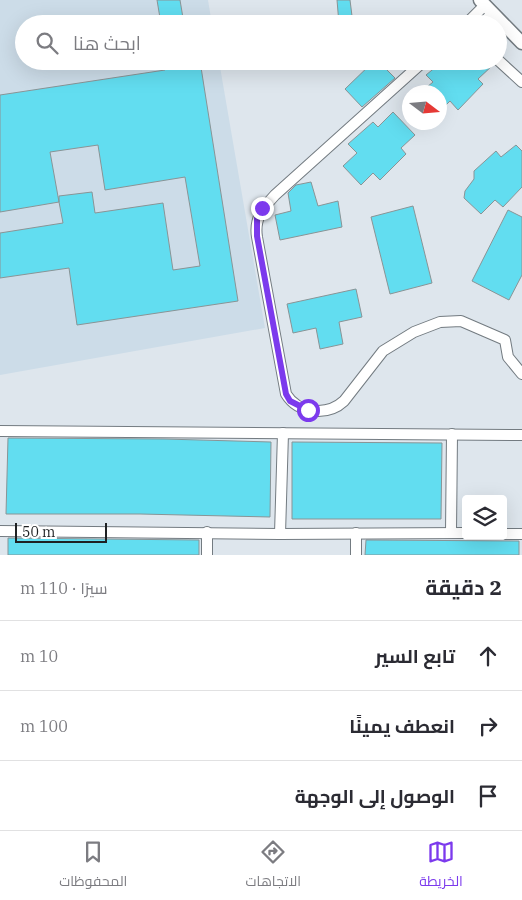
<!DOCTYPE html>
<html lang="ar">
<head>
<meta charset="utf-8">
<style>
  body { margin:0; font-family:"IBM Plex Serif",Cairo,serif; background:#f2f2f3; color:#2b2b33; direction:rtl }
  .controls { position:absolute; right:15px; bottom:15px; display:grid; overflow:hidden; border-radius:5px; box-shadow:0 5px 20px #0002 }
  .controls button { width:45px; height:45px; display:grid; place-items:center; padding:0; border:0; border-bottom:1px solid #e1e1e2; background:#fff; color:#2b2b33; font:25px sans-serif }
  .compass { position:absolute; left:402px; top:85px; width:45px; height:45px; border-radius:50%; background:#fff; box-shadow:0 5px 20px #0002; rotate:106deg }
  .scale { position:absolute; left:15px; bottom:12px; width:92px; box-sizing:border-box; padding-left:5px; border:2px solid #1e2123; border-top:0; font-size:14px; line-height:18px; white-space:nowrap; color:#1e2123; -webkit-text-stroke:4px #fff; paint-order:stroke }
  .stop { position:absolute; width:15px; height:15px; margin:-11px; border:4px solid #7c3aed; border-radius:50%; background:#fff }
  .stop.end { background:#7c3aed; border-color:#fff; box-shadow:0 1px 5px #0008 }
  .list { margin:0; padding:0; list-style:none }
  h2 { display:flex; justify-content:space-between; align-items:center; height:65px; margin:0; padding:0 20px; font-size:21px }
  h2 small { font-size:16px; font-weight:400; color:#7c7c81 }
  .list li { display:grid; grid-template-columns:32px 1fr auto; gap:15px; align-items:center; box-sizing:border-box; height:70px; padding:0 20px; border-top:1px solid #e1e1e2 }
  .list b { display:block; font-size:19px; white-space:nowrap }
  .list em { font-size:16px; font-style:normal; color:#7c7c81 }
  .icon { flex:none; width:28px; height:28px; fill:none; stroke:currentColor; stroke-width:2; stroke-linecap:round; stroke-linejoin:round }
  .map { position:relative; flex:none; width:522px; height:555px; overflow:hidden; direction:ltr }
  .search { position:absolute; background:#fff; box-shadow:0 5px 20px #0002; left:15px; right:15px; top:15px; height:55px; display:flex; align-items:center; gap:12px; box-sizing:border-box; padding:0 18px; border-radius:28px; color:#7c7c81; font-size:19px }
  .sheet { height:275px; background:#fff }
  nav { display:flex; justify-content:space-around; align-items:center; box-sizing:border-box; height:70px; border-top:1px solid #e1e1e2; background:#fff; font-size:14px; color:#7c7c81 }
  nav a { display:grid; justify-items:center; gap:2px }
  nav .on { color:#7c3aed }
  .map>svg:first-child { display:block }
  .built { fill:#ccdce8 }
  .building { fill:#62ddf0; stroke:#899496; fill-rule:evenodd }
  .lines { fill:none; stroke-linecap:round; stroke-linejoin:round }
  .minor-casing { stroke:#737b81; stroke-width:12 }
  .tertiary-casing { stroke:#737b81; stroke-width:15 }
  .minor { stroke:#fff; stroke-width:10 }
  .tertiary { stroke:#fff; stroke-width:12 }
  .route { stroke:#7c3aed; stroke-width:6 }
</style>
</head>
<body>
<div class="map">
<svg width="522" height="555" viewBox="0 0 522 555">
  <rect width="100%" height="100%" fill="#dee6ed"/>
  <path class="built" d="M0 0H208L212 24H24V61H219L265 328 0 375Z"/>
  <g class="building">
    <path d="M157 0H180L184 24H161Z"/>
    <path d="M337 0H350L353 24H339Z"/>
    <path d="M164 61H200L238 301 77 325 69 268 0 278V233L63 223 59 202 0 212V95L165 70ZM98 145 105 190 185 177 200 266 173 270 163 203 95 213 92 192 59 196V202L50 152Z"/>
    <path d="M374 61H378L395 78 362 107 345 89Z"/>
    <path d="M443 61H491L493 65 478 79 483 84 458 110 450 101 440 111V92H421L433 82 426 75Z"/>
    <path d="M393 112 415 135 401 148 406 154 380 180 373 173 361 185 343 166 357 153 348 144 373 122 378 127Z"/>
    <path d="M516 145 522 151V187L503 207 495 200 481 214 464 198 465 191 474 179V171L496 151 501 157Z"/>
    <path d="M311 182 318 206 338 201 342 227 280 240 275 215 291 211 288 193 296 185Z"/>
    <path d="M413 206 432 283 390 294 371 217Z"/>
    <path d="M508 210 522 217V275L509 300 472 281Z"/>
    <path d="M356 289 362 317 339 322 343 344 320 349 316 328 293 333 287 304Z"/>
    <path d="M8 438 164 439 271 442 270 517 140 514H6Z"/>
    <path d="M292 442 442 443 441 519H292Z"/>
    <path d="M8 538 199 540V555H8Z"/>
    <path d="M366 540 519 541V555H365Z"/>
  </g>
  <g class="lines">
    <g class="minor-casing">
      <g id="minor">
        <path d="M466 24 485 5"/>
        <path d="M481 24 493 13"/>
        <path d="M498 60 522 82"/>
        <path d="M424 61 275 195C263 208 254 218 257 237L286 394C298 414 328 416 344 401L383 351 414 332 440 322 461 321 505 340 508 357 522 374"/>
        <path d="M0 431 522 435"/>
        <path d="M0 531 280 534 466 533"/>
        <path d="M451 533 452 434"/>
        <path d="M280 534 283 433"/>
        <path d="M503 534H522"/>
        <path d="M207 555V532"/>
        <path d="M356 555V533"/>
      </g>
    </g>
    <g class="tertiary-casing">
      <path id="tertiary" d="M480 0 522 43"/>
    </g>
    <use href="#minor" class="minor"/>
    <use href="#tertiary" class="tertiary"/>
  </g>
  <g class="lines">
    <path class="route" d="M262 208 257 218V236L286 394 290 401 308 410"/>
  </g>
</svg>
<div class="controls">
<button><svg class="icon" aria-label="layers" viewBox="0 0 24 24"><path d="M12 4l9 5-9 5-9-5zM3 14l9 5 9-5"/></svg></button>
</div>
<svg class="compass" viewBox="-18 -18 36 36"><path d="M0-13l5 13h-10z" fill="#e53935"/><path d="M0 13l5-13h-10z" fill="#7c7c81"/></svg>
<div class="scale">50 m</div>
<div class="stop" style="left:308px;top:410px"></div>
<div class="stop end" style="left:262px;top:208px"></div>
<div class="search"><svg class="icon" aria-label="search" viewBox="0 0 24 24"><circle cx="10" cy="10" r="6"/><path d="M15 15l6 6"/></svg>ابحث هنا</div>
</div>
<section class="sheet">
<h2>2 دقيقة<small>سيرًا · 110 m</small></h2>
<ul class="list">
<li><svg class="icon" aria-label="ahead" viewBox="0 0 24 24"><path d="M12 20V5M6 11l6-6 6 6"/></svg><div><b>تابع السير</b></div><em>10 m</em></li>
<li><svg class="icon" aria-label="right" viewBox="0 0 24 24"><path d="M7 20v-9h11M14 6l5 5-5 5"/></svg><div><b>انعطف يمينًا</b></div><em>100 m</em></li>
<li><svg class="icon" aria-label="arrive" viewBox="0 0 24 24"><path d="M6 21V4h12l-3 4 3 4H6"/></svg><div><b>الوصول إلى الوجهة</b></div></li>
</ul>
</section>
<nav>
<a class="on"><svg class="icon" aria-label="map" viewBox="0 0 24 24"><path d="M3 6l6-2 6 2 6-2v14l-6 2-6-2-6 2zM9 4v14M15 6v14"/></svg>الخريطة</a>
<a><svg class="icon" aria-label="directions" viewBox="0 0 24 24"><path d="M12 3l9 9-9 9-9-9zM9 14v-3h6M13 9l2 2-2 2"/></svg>الاتجاهات</a>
<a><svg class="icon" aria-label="saved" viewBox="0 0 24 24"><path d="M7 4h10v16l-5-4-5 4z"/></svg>المحفوظات</a>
</nav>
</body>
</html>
